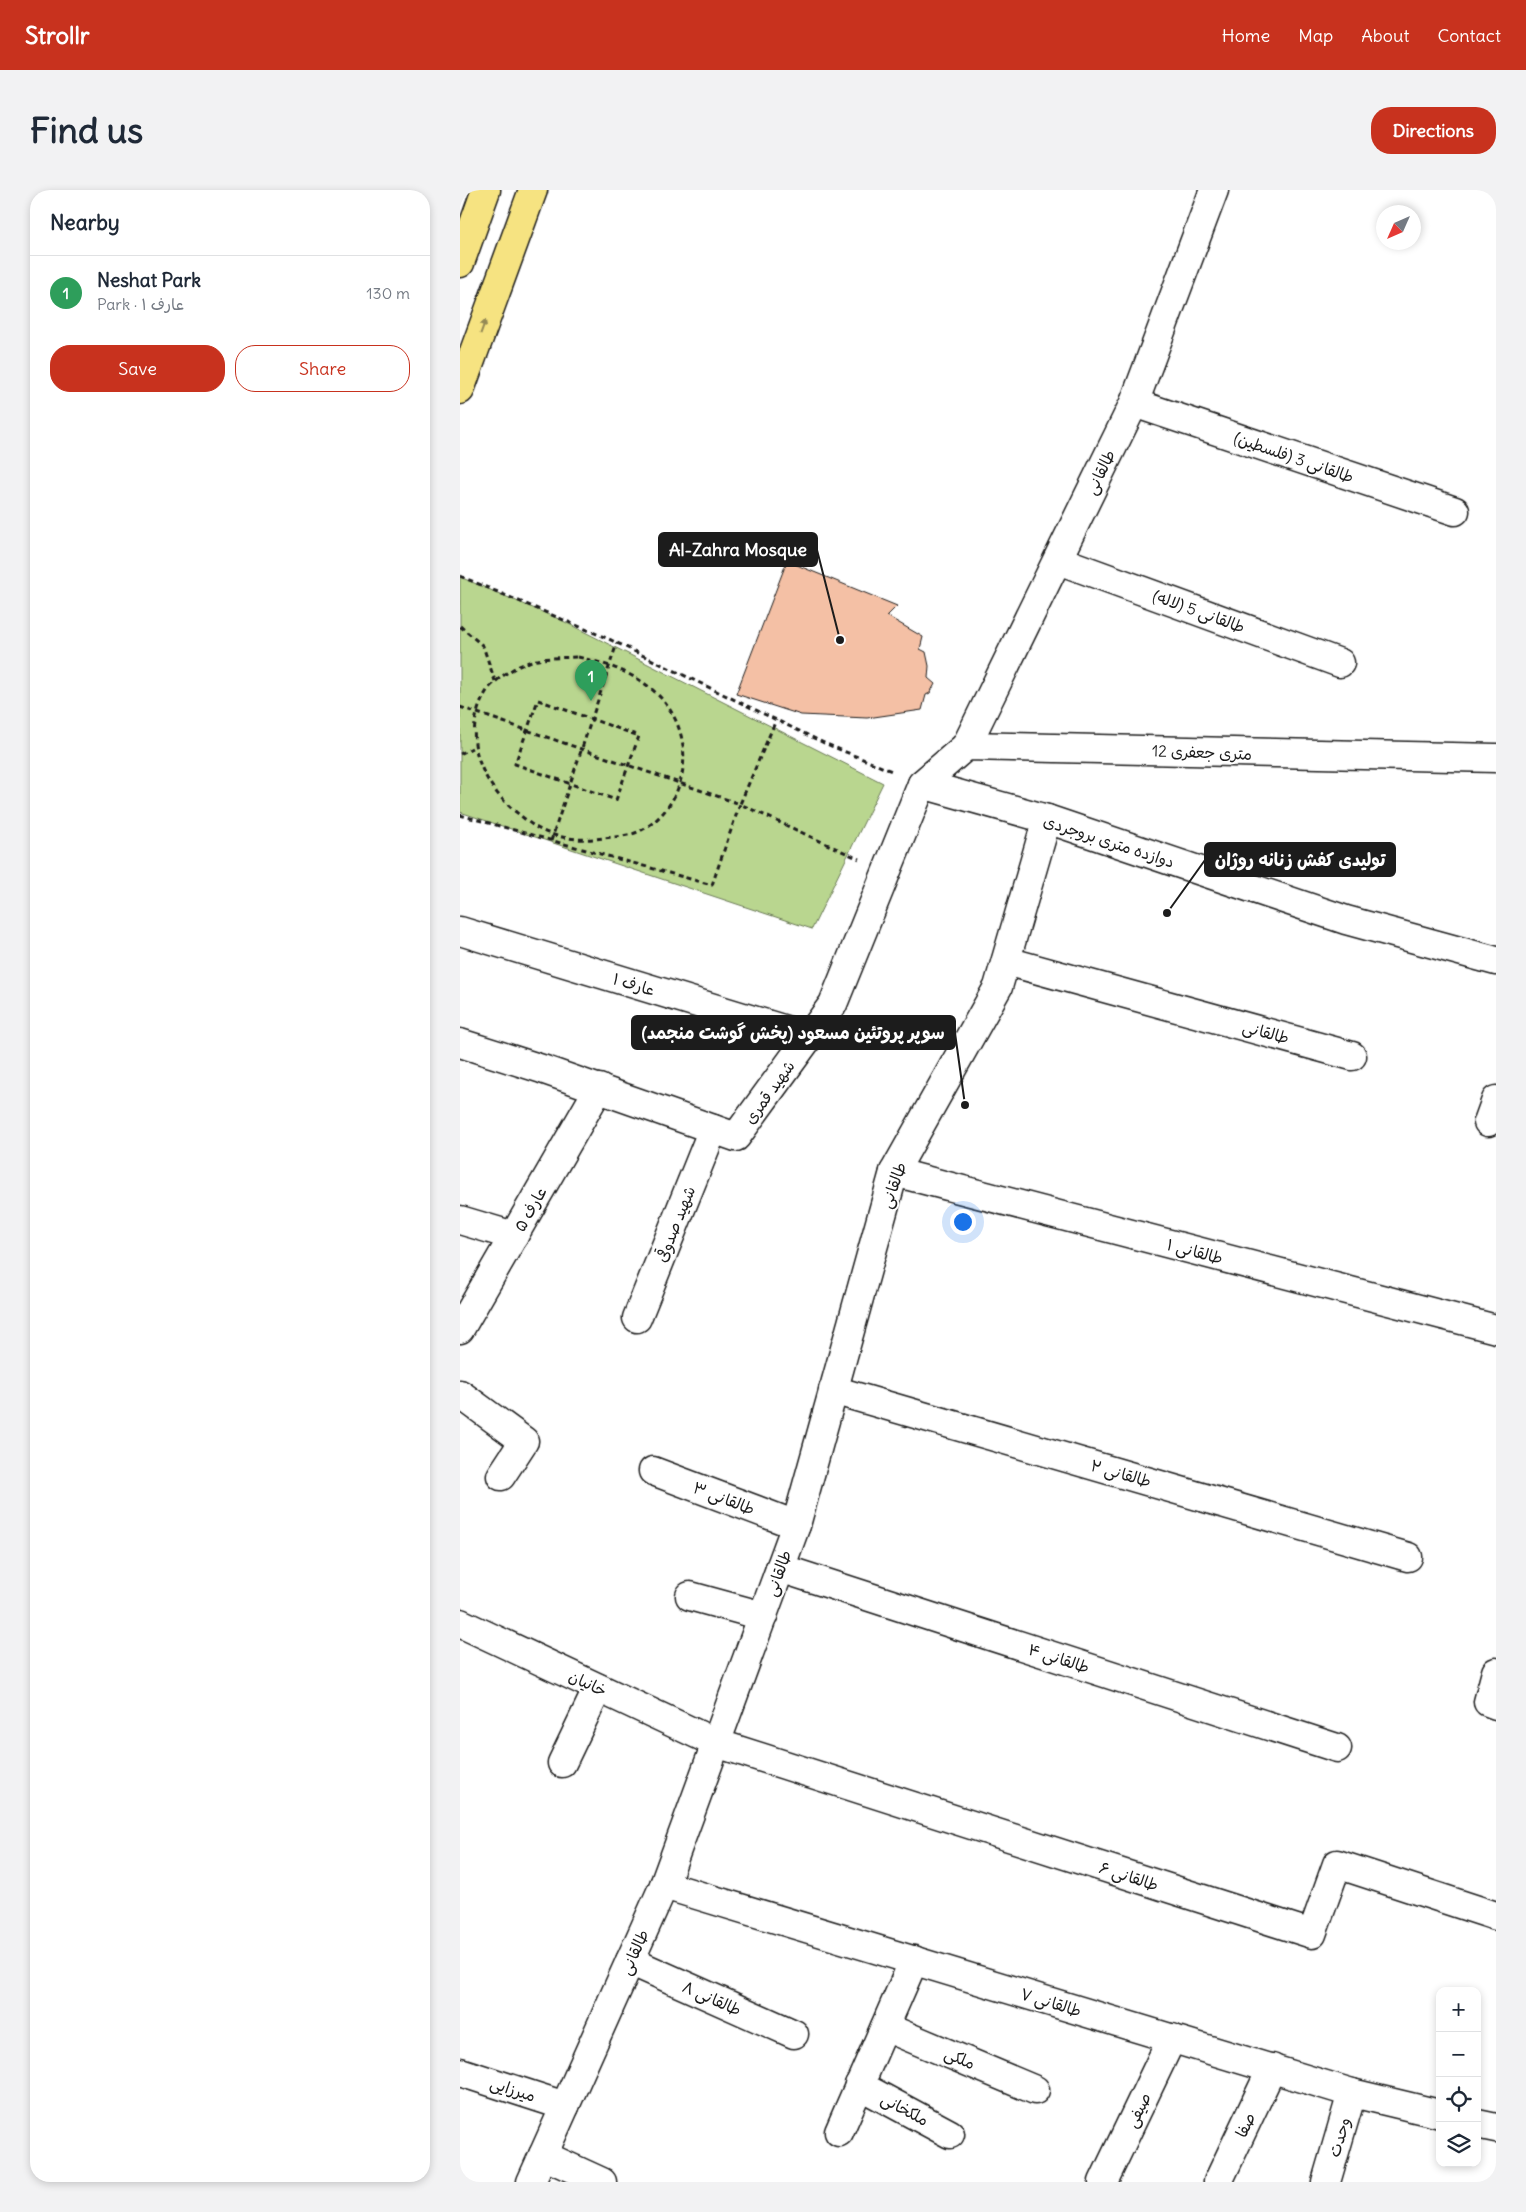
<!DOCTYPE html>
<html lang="en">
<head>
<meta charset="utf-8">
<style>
  body { margin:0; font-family:Delius,"Playpen Sans Arabic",sans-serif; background:#f2f2f3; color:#1f2937 }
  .controls { position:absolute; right:15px; bottom:15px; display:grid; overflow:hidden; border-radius:10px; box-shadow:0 2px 8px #0003 }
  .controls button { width:45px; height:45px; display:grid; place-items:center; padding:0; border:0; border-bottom:1px solid #e0e1e3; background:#fff; color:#1f2937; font:25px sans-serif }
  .compass { position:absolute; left:916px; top:15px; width:45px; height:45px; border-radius:50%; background:#fff; box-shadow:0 2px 8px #0003; rotate:225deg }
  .you { position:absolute; left:502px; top:1031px; width:18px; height:18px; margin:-12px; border:4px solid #fff; border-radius:50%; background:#1a73e8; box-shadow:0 0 0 8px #1a73e833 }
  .badge { display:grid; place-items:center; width:32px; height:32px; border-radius:50%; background:#c8321e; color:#fff; font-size:16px; font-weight:700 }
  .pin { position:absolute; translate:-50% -41px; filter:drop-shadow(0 1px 2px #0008) }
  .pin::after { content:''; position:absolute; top:26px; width:18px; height:15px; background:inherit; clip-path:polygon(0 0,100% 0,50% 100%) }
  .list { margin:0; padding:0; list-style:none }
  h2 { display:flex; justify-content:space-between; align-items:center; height:65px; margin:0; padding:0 20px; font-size:21px }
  h2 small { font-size:16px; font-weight:400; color:#747a83 }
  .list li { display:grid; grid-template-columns:32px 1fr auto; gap:15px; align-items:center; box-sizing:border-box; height:75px; padding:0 20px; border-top:1px solid #e0e1e3 }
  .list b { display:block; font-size:19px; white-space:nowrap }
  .list p { margin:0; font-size:16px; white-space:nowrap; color:#747a83 }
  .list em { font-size:16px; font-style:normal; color:#747a83 }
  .actions { display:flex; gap:10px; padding:15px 20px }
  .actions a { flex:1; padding:11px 0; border:1px solid #c8321e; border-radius:20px; text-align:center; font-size:18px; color:#c8321e }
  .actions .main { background:#c8321e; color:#fff }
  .icon { flex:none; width:28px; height:28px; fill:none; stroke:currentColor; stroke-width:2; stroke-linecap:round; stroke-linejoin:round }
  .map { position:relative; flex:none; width:1036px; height:1992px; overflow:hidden; border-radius:20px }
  header { display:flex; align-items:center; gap:30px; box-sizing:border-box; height:70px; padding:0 25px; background:#c8321e; color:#fff }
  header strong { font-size:24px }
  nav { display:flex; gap:28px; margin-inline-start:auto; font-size:18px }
  .intro { display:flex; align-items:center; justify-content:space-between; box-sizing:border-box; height:120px; padding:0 30px }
  h1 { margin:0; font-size:35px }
  .button { padding:12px 22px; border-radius:20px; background:#c8321e; color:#fff; font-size:18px; font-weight:700 }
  main { display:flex; gap:30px; padding:0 30px }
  aside { flex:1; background:#fff; border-radius:20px; box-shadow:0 2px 8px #0003 }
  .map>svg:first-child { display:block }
  .green { fill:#b9d68f; stroke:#6a7956 }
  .building { fill:#f4c0a5; stroke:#1c1c1c }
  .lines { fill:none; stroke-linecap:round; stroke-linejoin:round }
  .minor-casing { stroke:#1c1c1c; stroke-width:31 }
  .major-casing { stroke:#1c1c1c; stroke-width:31 }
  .path { stroke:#1c1c1c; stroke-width:3; stroke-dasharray:5 4; stroke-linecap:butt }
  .minor { stroke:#fff; stroke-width:28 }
  .major { stroke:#f6e381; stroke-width:28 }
  .oneway { fill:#948954 }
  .labels { text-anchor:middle; stroke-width:4; stroke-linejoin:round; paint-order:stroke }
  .street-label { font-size:16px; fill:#1c1c1c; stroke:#fff }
  .leader { fill:none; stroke:#1c1c1c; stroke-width:2 }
  .callout-dot { fill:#1c1c1c; stroke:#fff; stroke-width:2 }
  .callout { fill:#1c1c1c; stroke:#1c1c1c; stroke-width:2 }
  .callout-label { font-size:18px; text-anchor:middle; font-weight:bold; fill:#fff }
</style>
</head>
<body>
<header>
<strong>Strollr</strong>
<nav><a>Home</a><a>Map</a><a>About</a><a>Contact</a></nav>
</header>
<div class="intro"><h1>Find us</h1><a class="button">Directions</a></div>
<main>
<aside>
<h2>Nearby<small></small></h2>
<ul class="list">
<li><span class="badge" style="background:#2e9e5b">1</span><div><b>Neshat Park</b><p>Park · عارف ۱</p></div><em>130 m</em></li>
</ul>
<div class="actions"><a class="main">Save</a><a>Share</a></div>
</aside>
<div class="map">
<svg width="1036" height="1992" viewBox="0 0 1036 1992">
  <rect width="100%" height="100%" fill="#fff"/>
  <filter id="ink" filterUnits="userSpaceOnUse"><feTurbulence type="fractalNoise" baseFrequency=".02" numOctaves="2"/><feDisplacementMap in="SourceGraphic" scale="10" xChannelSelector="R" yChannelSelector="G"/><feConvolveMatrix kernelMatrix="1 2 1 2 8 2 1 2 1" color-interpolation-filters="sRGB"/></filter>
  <g filter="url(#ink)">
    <path class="green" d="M0 387 101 430 423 593 352 739 0 622Z"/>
    <path class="building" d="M327 371 437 416 427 426 463 447 460 459 466 462 469 476 468 488 475 494 470 503 466 505 462 520 407 528 341 525 276 504Z"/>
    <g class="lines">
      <g class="minor-casing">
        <g id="minor">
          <path d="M674 213 995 321"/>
          <path d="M598 370 880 473"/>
          <path d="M506 556 674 213 754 0"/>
          <path d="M462 594 587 629 886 730 1036 771"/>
          <path d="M0 741 349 847"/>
          <path d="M546 771 892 866"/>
          <path d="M0 853 82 879 276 947 373 814 462 594 506 556 1036 568"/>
          <path d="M1028 932 1036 910"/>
          <path d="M434 982 1036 1139"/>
          <path d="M0 1030 54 1046"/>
          <path d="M177 1128 253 939"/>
          <path d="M0 1139 139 898"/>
          <path d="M373 1200 948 1367"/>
          <path d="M0 1204 64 1251 41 1286"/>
          <path d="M193 1281 336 1335"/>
          <path d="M320 1378 877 1558"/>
          <path d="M230 1406 303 1426"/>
          <path d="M0 1433 256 1553 852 1744 877 1674 1036 1726"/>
          <path d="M1036 1482 1028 1512 1036 1515"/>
          <path d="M102 1573 138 1498"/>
          <path d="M204 1695 892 1903 980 1924"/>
          <path d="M170 1771 334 1844"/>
          <path d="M425 1837 575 1900"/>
          <path d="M0 1882 105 1916"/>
          <path d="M399 1895 490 1944"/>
          <path d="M1017 1934 1036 1938"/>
          <path d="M379 1942 454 1770"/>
          <path d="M83 1965 142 1992"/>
          <path d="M71 1992 204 1695 336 1335 434 982 538 797 587 629"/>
          <path d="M643 1992 712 1848"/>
          <path d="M758 1992 812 1878"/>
          <path d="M866 1992 892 1903"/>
        </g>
      </g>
      <g class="major-casing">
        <g id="major">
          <path d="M0 73 26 0"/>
          <path d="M0 200 73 0"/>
        </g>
      </g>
      <g class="path">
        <path d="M0 386 151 450 364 553 434 582"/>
        <path d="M0 436 23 456 35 491"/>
        <path d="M118 467C148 474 179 484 201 508 238 549 229 615 180 641 170 646 155 647 143 648 123 651 99 649 81 640 72 636 64 628 56 622 18 591 0 542 28 499 39 487 54 477 69 472 85 467 102 468 118 467Z"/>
        <path d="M78 510 179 546 156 610 55 574Z"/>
        <path d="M0 517 280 614 316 530"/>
        <path d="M0 564 12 558"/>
        <path d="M0 625 252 695 280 614 399 669"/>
        <path d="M91 651 157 453"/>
      </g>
      <use href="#minor" class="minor"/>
      <use href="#major" class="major"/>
    </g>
    <defs><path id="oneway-solid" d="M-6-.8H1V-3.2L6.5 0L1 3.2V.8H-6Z" transform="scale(1.25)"/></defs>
    <use class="oneway" href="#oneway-solid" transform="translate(23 137) rotate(-70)"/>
  </g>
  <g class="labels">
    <g class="street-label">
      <text transform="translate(834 267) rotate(19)" y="6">طالقانی 3 (فلسطین)</text>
      <text transform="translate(640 282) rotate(-64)" y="6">طالقانی</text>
      <text transform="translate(739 421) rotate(20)" y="6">طالقانی 5 (لاله)</text>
      <text transform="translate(742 562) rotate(2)" y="6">12 متری جعفری</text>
      <text transform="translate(649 651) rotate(18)" y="6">دوازده متری بروجردی</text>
      <text transform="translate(174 794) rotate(17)" y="6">عارف ۱</text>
      <text transform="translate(806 842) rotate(15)" y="6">طالقانی</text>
      <text transform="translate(309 902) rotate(-54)" y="6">شهید قمری</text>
      <text transform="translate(433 995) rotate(-70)" y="6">طالقانی</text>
      <text transform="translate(70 1019) rotate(-60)" y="6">عارف ۵</text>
      <text transform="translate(215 1034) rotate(-68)" y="6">شهید صدوقی</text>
      <text transform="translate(735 1061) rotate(15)" y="6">طالقانی ۱</text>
      <text transform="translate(661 1283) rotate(16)" y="6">طالقانی ۲</text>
      <text transform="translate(264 1308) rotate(21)" y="6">طالقانی ۳</text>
      <text transform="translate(318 1383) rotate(-70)" y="6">طالقانی</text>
      <text transform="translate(599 1468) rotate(18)" y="6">طالقانی ۴</text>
      <text transform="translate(128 1493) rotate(25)" y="6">خانیان</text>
      <text transform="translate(669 1686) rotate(18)" y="6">طالقانی ۶</text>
      <text transform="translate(174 1762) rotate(-66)" y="6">طالقانی</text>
      <text transform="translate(252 1808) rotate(24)" y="6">طالقانی ۸</text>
      <text transform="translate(591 1812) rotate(17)" y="6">طالقانی ۷</text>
      <text transform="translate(500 1868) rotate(23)" y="6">ملکی</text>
      <text transform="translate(53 1899) rotate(18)" y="6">میرزایی</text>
      <text transform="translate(445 1919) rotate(28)" y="6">ملکخانی</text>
      <text transform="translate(678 1920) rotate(-64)" y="6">صیفی</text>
      <text transform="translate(785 1935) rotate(-65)" y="6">صفا</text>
      <text transform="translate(879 1947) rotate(-73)" y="6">وحدت</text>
    </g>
  </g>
  <path class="leader" d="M380 450L357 360M707 723L745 670M505 915L495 843"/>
  <g class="callout-dot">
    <circle cx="380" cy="450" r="5"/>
    <circle cx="707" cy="723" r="5"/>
    <circle cx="505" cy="915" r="5"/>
  </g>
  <g class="callout">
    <rect x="199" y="343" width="158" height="33" rx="5"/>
    <rect x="745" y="653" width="190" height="33" rx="5"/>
    <rect x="172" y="826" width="323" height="33" rx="5"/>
  </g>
  <g class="callout-label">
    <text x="278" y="366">Al-Zahra Mosque</text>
    <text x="840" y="676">تولیدی کفش زنانه روژان</text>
    <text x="333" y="849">سوپر پروتئین مسعود (پخش گوشت منجمد)</text>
  </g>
</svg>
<div class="controls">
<button>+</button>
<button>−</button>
<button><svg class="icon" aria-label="locate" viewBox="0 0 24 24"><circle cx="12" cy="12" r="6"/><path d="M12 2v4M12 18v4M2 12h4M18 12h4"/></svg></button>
<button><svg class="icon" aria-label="layers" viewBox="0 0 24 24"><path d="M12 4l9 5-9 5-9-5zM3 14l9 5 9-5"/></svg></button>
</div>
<svg class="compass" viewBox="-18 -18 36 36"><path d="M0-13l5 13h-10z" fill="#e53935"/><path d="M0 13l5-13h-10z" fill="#747a83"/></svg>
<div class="you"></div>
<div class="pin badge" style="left:131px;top:511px;background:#2e9e5b">1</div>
</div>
</main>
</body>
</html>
